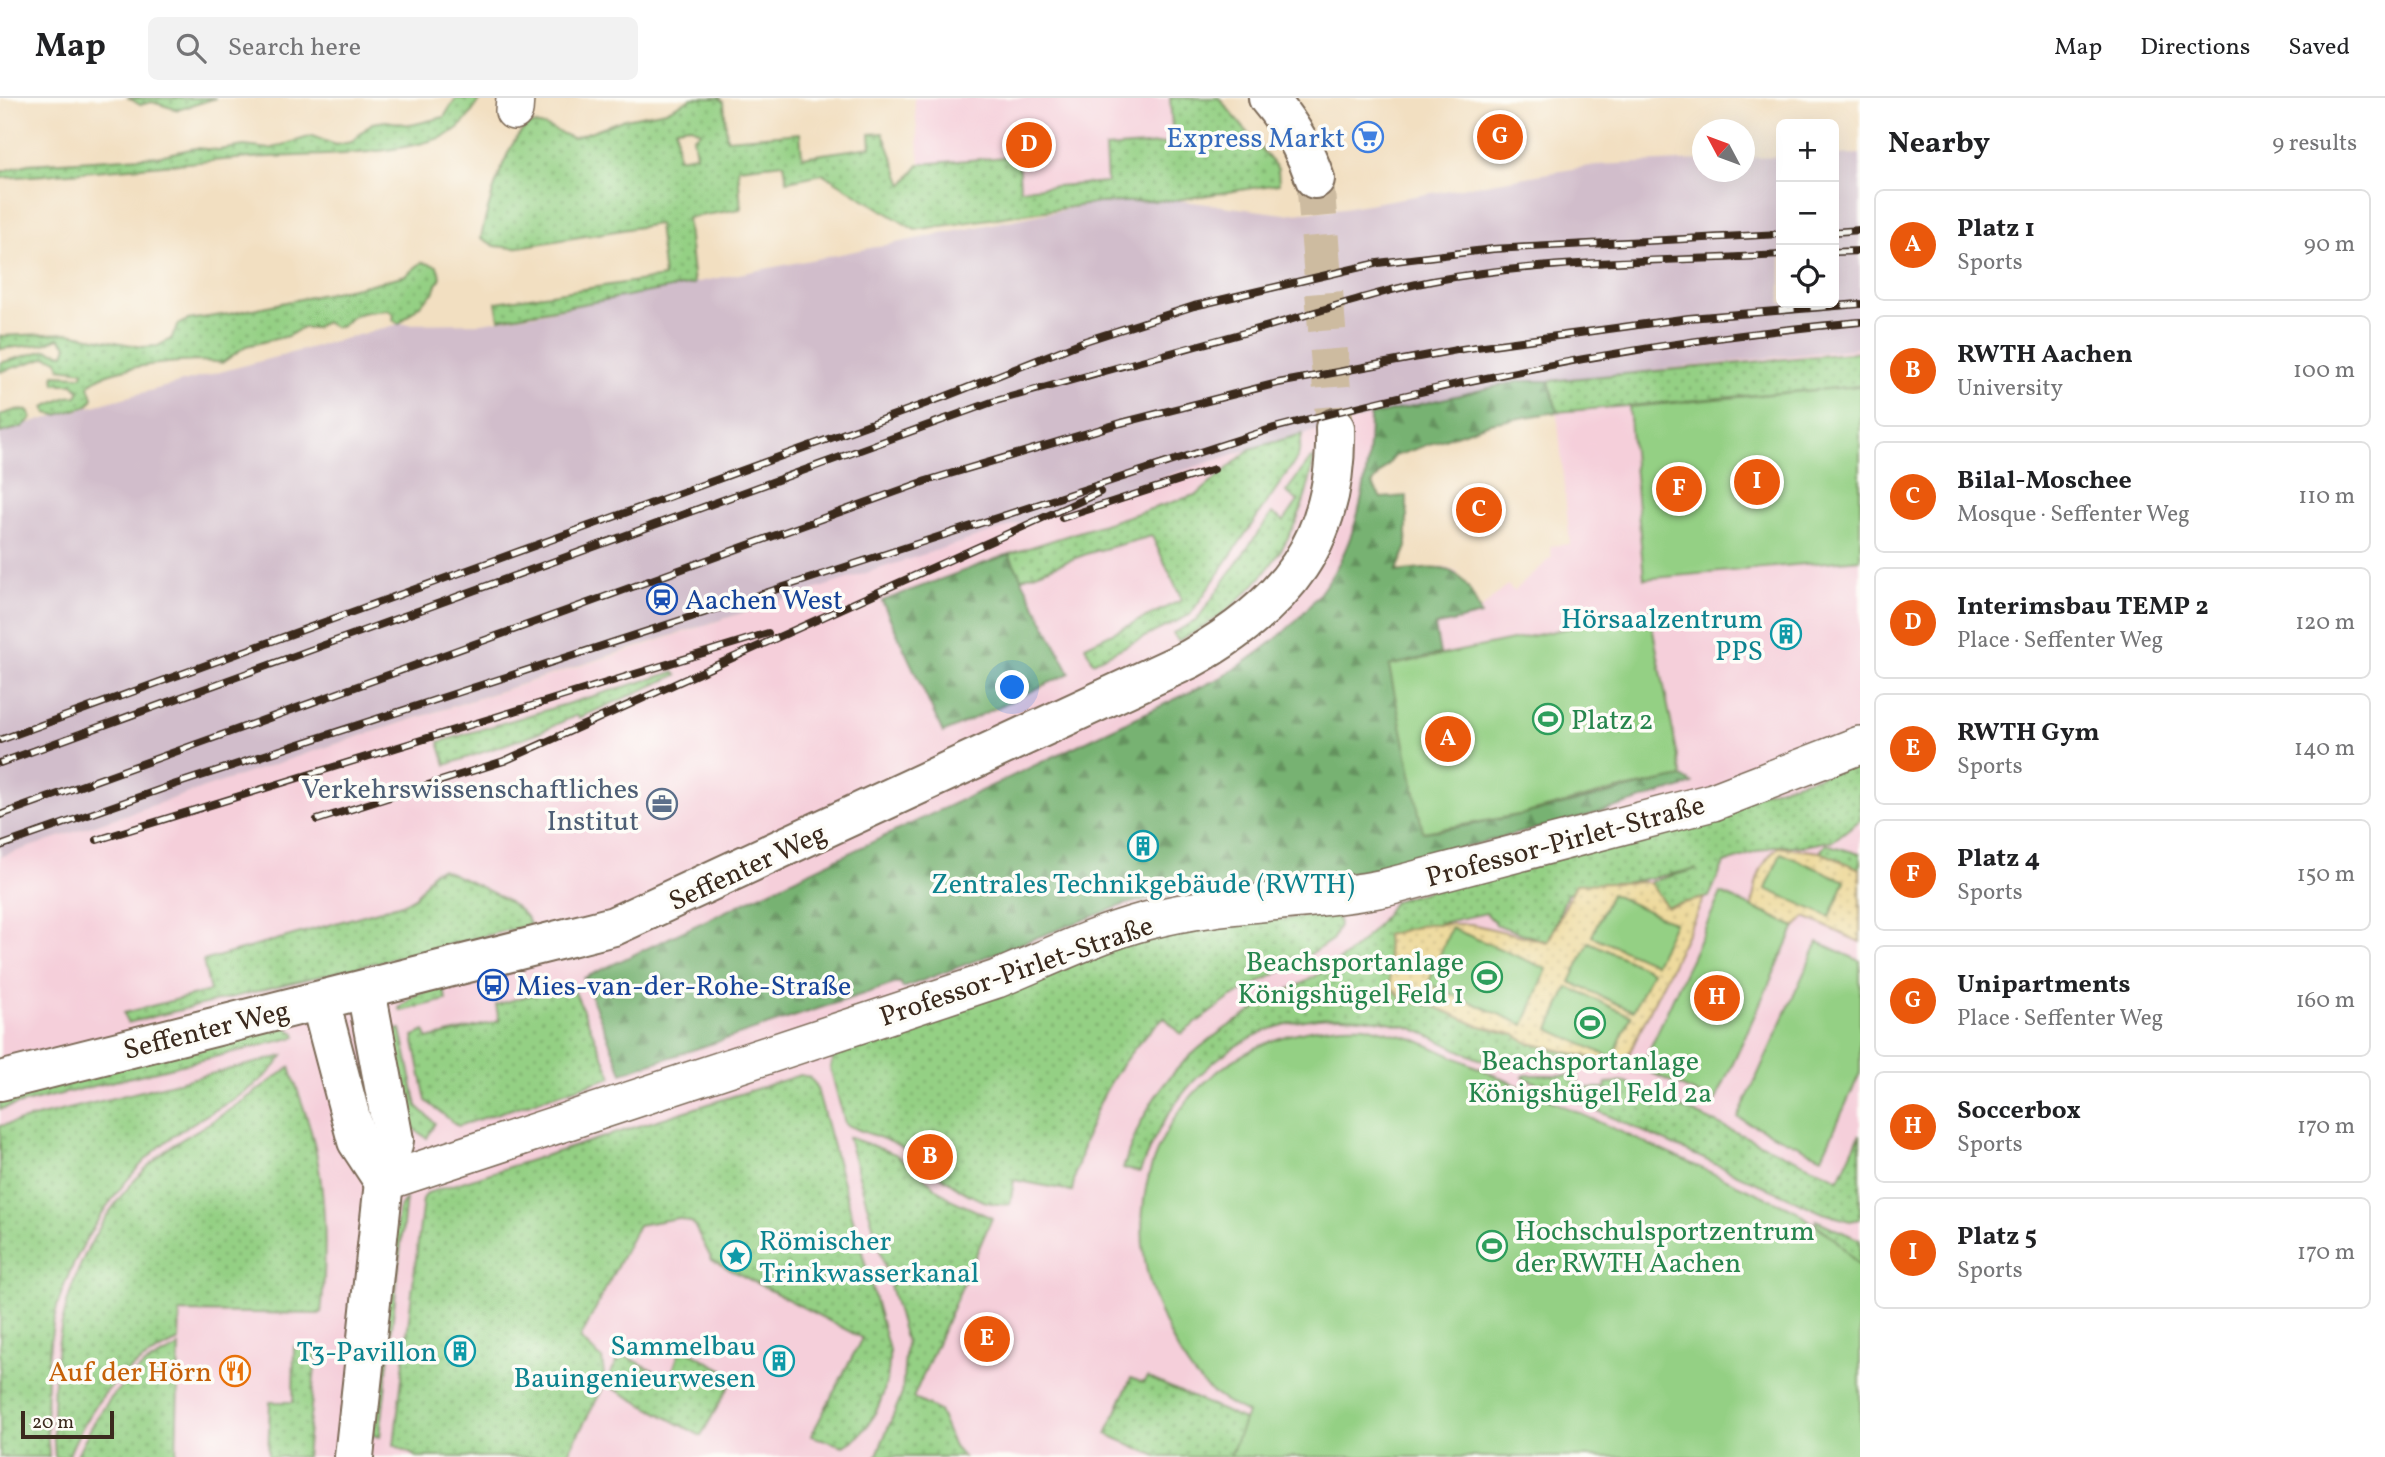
<!DOCTYPE html>
<html lang="en">
<head>
<meta charset="utf-8">
<style>
  body { margin:0; font-family:Vollkorn,serif; background:#f2f2f2; color:#202124 }
  .controls { position:absolute; right:21px; top:21px; display:grid; overflow:hidden; border-radius:10px; box-shadow:0 7px 28px #0002 }
  .controls button { width:63px; height:63px; display:grid; place-items:center; padding:0; border:0; border-bottom:2px solid #e0e0e0; background:#fff; color:#202124; font:35px sans-serif }
  .compass { position:absolute; left:1692px; top:21px; width:63px; height:63px; border-radius:50%; background:#fff; box-shadow:0 7px 28px #0002; rotate:311deg }
  .scale { position:absolute; left:21px; bottom:18px; width:93px; box-sizing:border-box; padding-left:7px; border:4px solid #3b2a1e; border-top:0; font-size:19px; line-height:24px; white-space:nowrap; color:#3b2a1e; -webkit-text-stroke:5px #fdfcf7; paint-order:stroke }
  .you { position:absolute; left:1013px; top:590px; width:24px; height:24px; margin:-18px; border:5px solid #fff; border-radius:50%; background:#1a73e8; box-shadow:0 0 0 10px #1a73e833 }
  .badge { display:grid; place-items:center; width:46px; height:46px; border-radius:50%; background:#ea580c; color:#fff; font-size:23px; font-weight:700 }
  .pin { position:absolute; translate:-50% -50%; border:4px solid #fff; box-shadow:0 2px 7px #0006 }
  .list { margin:0; padding:0; list-style:none }
  h2 { display:flex; justify-content:space-between; align-items:center; height:91px; margin:0; padding:0 28px; font-size:30px }
  h2 small { font-size:23px; font-weight:400; color:#757577 }
  .list li { display:grid; grid-template-columns:46px 1fr auto; gap:21px; align-items:center; box-sizing:border-box; height:112px; margin:0 14px 14px; padding:0 14px; border:2px solid #e0e0e0; border-radius:10px }
  .list b { display:block; font-size:26px; white-space:nowrap }
  .list p { margin:0; font-size:23px; white-space:nowrap; color:#757577 }
  .list em { font-size:23px; font-style:normal; color:#757577 }
  .icon { flex:none; width:38px; height:38px; fill:none; stroke:currentColor; stroke-width:2; stroke-linecap:round; stroke-linejoin:round }
  .map { position:relative; flex:none; width:1860px; height:1359px; overflow:hidden }
  header { display:flex; align-items:center; gap:42px; box-sizing:border-box; height:98px; padding:0 35px; background:#fff; border-bottom:2px solid #e0e0e0 }
  header strong { font-size:33px }
  nav { display:flex; gap:38px; margin-inline-start:auto; font-size:24px }
  .search { width:490px; height:63px; background:#f2f2f2; display:flex; align-items:center; gap:18px; box-sizing:border-box; padding:0 24px; border-radius:10px; color:#757577; font-size:26px }
  main { display:flex }
  aside { flex:1; background:#fff }
  .map>svg:first-child { display:block }
  .built { fill:#f5cfda }
  .railway { fill:#d1bdcb }
  .grass { fill:url(#grass-dots); stroke:#687d51; stroke-width:2; fill-rule:evenodd }
  .forest { fill:url(#forest-firs); stroke:#596e48; stroke-width:2 }
  .sand { fill:url(#sand-dots); stroke:#94825e; stroke-width:2 }
  .pitch { fill:#94d084; stroke:#687d51; stroke-width:2 }
  .lines { fill:none; stroke-linecap:round; stroke-linejoin:round }
  .tertiary-tunnel { stroke:#cdbba0; stroke-width:38; stroke-dasharray:38 19; stroke-linecap:butt }
  .minor-casing { stroke:#7b6957; stroke-width:40 }
  .tertiary-casing { stroke:#7b6957; stroke-width:42 }
  .minor { stroke:#fff; stroke-width:37 }
  .tertiary { stroke:#fff; stroke-width:38 }
  .rail-casing { stroke:#3b2a1e; stroke-width:8 }
  .rail { stroke:#fdfcf7; stroke-width:5; stroke-dasharray:16; stroke-linecap:butt }
  .labels { text-anchor:middle; stroke-width:7; stroke-linejoin:round; paint-order:stroke }
  .shop-label { font-size:28px; fill:#366cbe; stroke:#fdfcf7; text-anchor:end }
  .transit-label { font-size:28px; fill:#164399; stroke:#fdfcf7; text-anchor:start }
  .culture-label { font-size:28px; fill:#0d838f; stroke:#fdfcf7; text-anchor:end }
  .leisure-label { font-size:28px; fill:#27864d; stroke:#fdfcf7; text-anchor:start }
  .service-label { font-size:28px; fill:#4e5e75; stroke:#fdfcf7; text-anchor:end }
  .street-label { font-size:28px; fill:#3b2a1e; stroke:#fdfcf7 }
  .food-label { font-size:28px; fill:#c56008; stroke:#fdfcf7; text-anchor:end }
</style>
</head>
<body>
<header>
<strong>Map</strong>
<div class="search"><svg class="icon" aria-label="search" viewBox="0 0 24 24"><circle cx="10" cy="10" r="6"/><path d="M15 15l6 6"/></svg>Search here</div>
<nav><a>Map</a><a>Directions</a><a>Saved</a></nav>
</header>
<main>
<div class="map">
<svg width="1860" height="1359" viewBox="0 0 1860 1359">
  <defs>
    <pattern id="grass-dots" width="8" height="8" patternUnits="userSpaceOnUse" patternTransform="scale(1.75)"><rect width="8" height="8" fill="#94d084"/><path d="M2 2h.1M6 6h.1" fill="none" stroke="#7aa96b" stroke-width="1.8" stroke-linecap="round"/></pattern>
    <pattern id="forest-firs" width="22" height="20" patternUnits="userSpaceOnUse" patternTransform="scale(1.75)"><rect width="22" height="20" fill="#77b272"/><path d="M5 1l3.5 6h-7zM16 11l3.5 6h-7z" fill="#63915d"/></pattern>
    <pattern id="sand-dots" width="8" height="8" patternUnits="userSpaceOnUse" patternTransform="scale(1.75)"><rect width="8" height="8" fill="#eeda9e"/><path d="M2 2h.1M6 6h.1" fill="none" stroke="#cdbb88" stroke-width="1.8" stroke-linecap="round"/></pattern>
  </defs>
  <rect width="100%" height="100%" fill="#fdfcf7"/>
  <filter id="ink" filterUnits="userSpaceOnUse"><feTurbulence type="fractalNoise" baseFrequency=".0143" numOctaves="2"/><feDisplacementMap in="SourceGraphic" scale="14" xChannelSelector="R" yChannelSelector="G"/><feConvolveMatrix kernelMatrix="1 2 1 2 8 2 1 2 1" color-interpolation-filters="sRGB"/></filter>
  <filter id="wash" filterUnits="userSpaceOnUse"><feTurbulence type="fractalNoise" baseFrequency=".00686" numOctaves="4" result="noise"/><feDisplacementMap in="SourceGraphic" scale="28" xChannelSelector="R" yChannelSelector="G"/><feGaussianBlur stdDeviation="1.57" result="paint"/><feColorMatrix in="noise" values="0 0 0 0 0 0 0 0 0 0 0 0 0 0 0 0 0 1.4 0 .05"/><feComposite in="paint" operator="in"/></filter>
  <g filter="url(#wash)">
    <rect width="100%" height="100%" fill="#f2dfc1"/>
    <g class="built">
      <path d="M914 0H1170L1173 45 1105 50 1107 84 1019 91 1018 58 920 66Z"/>
      <path d="M1860 250V1359H0V759L299 658 628 553 953 445 1250 351 1370 318 1395 358 1372 386 1381 400 1407 398V449L1396 474 1443 469 1457 474 1480 512 1507 487 1514 493 1552 459 1550 448 1570 446 1557 314 1549 283Z"/>
    </g>
    <path class="railway" d="M1860 56V250L1549 283H1519L1370 318 1250 351 299 658 0 759V333L399 226 482 225 537 216 1098 105 1176 102 1285 116 1344 110 1596 67 1702 62V74H1744L1745 60 1781 59V205H1834V57Z"/>
    <g class="grass">
      <path d="M129 0H216L178 12 152 4 140 7Z"/>
      <path d="M456 0H480C471 18 460 33 440 40 379 60 312 56 250 60 166 66 83 75 0 80V74L28 66 159 58 195 50 219 52 244 48 270 51 312 38 336 47 351 44 372 25 386 23 411 27 444 19Z"/>
      <path d="M692 0H720L724 5 727 41 800 35 802 59 871 49 870 36 883 35 903 87 920 66 1018 58 1020 91 1107 84 1105 50 1173 45 1170 0H1219L1278 71 1279 86 1176 102 1098 105 915 132 823 76 787 83 784 65 738 70 741 111 687 120 694 186 499 221 496 204 664 179 658 126 513 150 495 148 481 140C485 117 508 33 531 27 544 24 562 37 573 40L625 21 666 13ZM690 28 701 34 693 39 696 57 678 60 676 30Z"/>
      <path d="M422 164 437 168 441 179 433 195 399 226 393 222 394 217 389 212C368 214 356 212 342 228L334 229 325 224 315 230H302L288 238 246 248 222 265C200 259 99 268 89 288L93 300 88 308 57 317 47 315 44 309 67 299 77 298 80 293 73 286H55L54 277 82 278 83 273 60 270 58 262 47 259 0 274V265L46 252 64 256 67 248 59 240 44 246 0 251V238L69 235 142 249 158 248 171 241 179 226 188 222 229 216 367 187 406 177Z"/>
      <path d="M1860 254V288L1557 314 1549 283Z"/>
      <path d="M16 312 28 313 32 320 22 329 0 335V317Z"/>
      <path d="M1302 336 1298 359 1190 517 1093 564 1085 548 1182 502 1152 438 1089 455 1020 481 1009 456 1198 396 1250 351Z"/>
      <path d="M1311 360H1314C1302 443 1252 506 1178 543L1173 535 1196 523 1272 415 1284 423 1298 403 1286 394Z"/>
      <path d="M674 574 677 577 579 620 577 617 535 636 446 667 439 644Z"/>
      <path d="M1860 666V722L1834 742 1804 748H1774L1724 765 1709 799 1667 809 1649 784 1697 771 1567 796 1548 844 1497 827 1486 815 1386 837 1395 892 1403 901 1436 909 1477 927 1515 937 1529 945 1606 964C1569 965 1530 968 1493 965 1474 963 1430 935 1405 928 1280 895 1183 957 1140 1074L1123 1071C1152 977 1196 946 1277 898L1278 902 1289 896 1288 892C1330 874 1371 843 1394 803Z"/>
      <path d="M1826 746 1860 756V771L1820 754Z"/>
      <path d="M442 771C462 781 526 805 530 827L127 925 124 915 210 893 203 863 402 806 416 798 434 773Z"/>
      <path d="M1337 815 1339 827 1333 841 1300 863 1230 900 1181 936 1164 919C1110 969 1086 1022 1072 1093L1014 1082 1010 1106C971 1112 931 1066 901 1049 883 1039 863 1035 845 1026L830 969 835 956 1128 844 1182 832Z"/>
      <path d="M571 885 612 979 458 1028 426 1003 413 938 425 933 427 941 499 923 496 907Z"/>
      <path d="M443 888 446 902 401 913 399 910 417 896Z"/>
      <path d="M285 929 295 935 296 939 0 1011V996Z"/>
      <path d="M401 931 417 1008 435 1025 427 1040 415 1032 407 1019 387 934Z"/>
      <path d="M283 958C258 995 211 1011 176 1036 121 1075 66 1160 53 1226 45 1270 45 1315 49 1359H0V1028Z"/>
      <path d="M290 969C297 993 307 1016 313 1041 327 1098 327 1158 321 1216L180 1214 179 1243C121 1269 93 1299 68 1359H55C45 1241 72 1131 166 1052 183 1039 203 1030 220 1018 244 1003 267 986 290 969Z"/>
      <path d="M800 977 809 979 816 987 889 1252C891 1286 875 1334 843 1348L811 1338 862 1240 712 1162 693 1125 678 1120 638 1127 580 1241 602 1261 605 1284 622 1256 670 1281 681 1249 735 1278 701 1338 605 1286 568 1355 574 1359H417L394 1347 423 1101 427 1095Z"/>
      <path d="M1525 977H1578L1579 990H1605L1606 985 1625 984 1839 1081 1860 1036V1121L1850 1123 1823 1115 1523 979Z"/>
      <path d="M848 1039 895 1056 950 1101 992 1120 913 1300 939 1313 954 1349 963 1359H876L902 1296 906 1244Z"/>
      <path d="M406 1100 380 1339 372 1337 398 1113Z"/>
      <path d="M1816 1122 1860 1142V1169L1837 1143 1816 1126Z"/>
      <path d="M179 1248 176 1359H76C92 1324 113 1290 145 1267 156 1259 168 1256 179 1248Z"/>
      <path d="M294 1248 317 1250 306 1359H268L270 1304H293Z"/>
      <path d="M1147 1279 1246 1323 1230 1359H1159L1106 1336 1131 1280 1143 1285Z"/>
    </g>
    <g class="forest">
      <path d="M1519 283H1549L1557 314 1490 325 1395 358 1372 386 1381 400 1407 398V449L1396 474C1446 468 1461 463 1481 517L1435 528 1440 556 1389 568 1423 734C1510 724 1596 696 1682 679L1693 686 1586 718 1382 770 1327 779 1180 794 1126 806 903 890 900 884 622 975 584 880 1220 580C1328 516 1369 443 1370 318Z"/>
      <path d="M1009 456 1070 575 943 635 882 503Z"/>
    </g>
    <g class="sand">
      <path d="M1778 749 1820 754 1860 771V844L1805 819 1795 829 1752 809C1755 784 1759 767 1778 749Z"/>
      <path d="M1649 784 1667 809 1704 800 1627 960 1618 966 1529 945 1515 937 1477 927 1436 909 1403 901 1391 889 1386 837 1427 826H1471L1548 844 1576 786Z"/>
    </g>
    <g class="pitch">
      <path d="M1860 288V461L1644 481 1629 309Z"/>
      <path d="M1649 513 1682 679 1602 695 1523 716 1423 734 1389 568Z"/>
      <path d="M1781 755 1845 783 1830 819 1766 791Z"/>
      <path d="M1721 795 1795 829 1715 1004 1641 970Z"/>
      <path d="M1611 796 1674 825 1655 866 1592 838Z"/>
      <path d="M1451 830 1547 871 1524 927 1428 886Z"/>
      <path d="M1589 844 1652 873 1633 913 1570 884Z"/>
      <path d="M1818 844 1860 863V975L1822 1059 1738 1020Z"/>
      <path d="M1568 889 1631 918 1612 960 1549 931Z"/>
      <path d="M1365 928 1414 941 1797 1113 1837 1143 1860 1169V1359H1230L1247 1315C1199 1292 1186 1272 1164 1224 1094 1073 1201 922 1365 928Z"/>
    </g>
  </g>
  <g filter="url(#ink)">
    <g class="lines">
      <path class="tertiary-tunnel" d="M1315 81 1335 330"/>
      <g class="minor-casing">
        <g id="minor">
          <path d="M514 13 515 0"/>
          <path d="M384 1084 997 881C1046 861 1094 837 1146 823 1223 802 1306 806 1384 790L1713 704 1860 647"/>
        </g>
      </g>
      <g class="tertiary-casing">
        <g id="tertiary">
          <path d="M1268 0C1289 25 1305 50 1315 81"/>
          <path d="M320 903 357 1043 384 1084"/>
          <path d="M0 983 614 828 1190 561C1286 507 1338 443 1335 330"/>
          <path d="M354 1359 384 1084 394 1042 366 892"/>
        </g>
      </g>
      <use href="#minor" class="minor"/>
      <use href="#tertiary" class="tertiary"/>
      <g class="rail-casing">
        <g id="rail">
          <path d="M1834 134 1860 132"/>
          <path d="M1834 154 1860 153"/>
          <path d="M1062 420 1214 371"/>
          <path d="M0 642 944 299 1085 243 1194 208 1378 165 1493 151 1781 136"/>
          <path d="M0 665 992 304C1080 279 1169 255 1258 231 1316 215 1373 194 1432 183 1547 161 1665 164 1781 157"/>
          <path d="M0 717 926 383 1121 325 1278 285 1462 251 1689 220 1860 206"/>
          <path d="M317 722 504 663 1100 394"/>
          <path d="M97 742 768 535"/>
          <path d="M0 748 173 687 1274 330C1469 278 1659 242 1860 224"/>
        </g>
      </g>
      <use href="#rail" class="rail"/>
    </g>
  </g>
  <defs>
    <g id="supermarket-ring" transform="scale(1.575)"><circle r="9.5" fill="#fdfcf7" stroke="#3f7fe0" stroke-width="1.5"/><path d="M-6-5.5h2.5l.6 2H6L4.5 2H-2.5L-4.4-4H-6ZM-1.5 3.2a1.3 1.3 0 1 0 .1 0ZM3 3.2a1.3 1.3 0 1 0 .1 0Z" fill="#3f7fe0"/></g>
    <g id="station-ring" transform="scale(1.575)"><circle r="9.5" fill="#fdfcf7" stroke="#1a4fb4" stroke-width="1.5"/><path d="M-3-6H3Q5-6 5-4V2Q5 4 3 4L4.5 6H3L1.5 4h-3L-3 6H-4.5L-3 4Q-5 4-5 2V-4Q-5-6-3-6ZM-3.5-4v3h7v-3ZM-3.5 1v1.5H-2V1ZM2 1v1.5H3.5V1Z" fill="#1a4fb4"/></g>
    <g id="building-ring" transform="scale(1.575)"><circle r="9.5" fill="#fdfcf7" stroke="#0f9aa8" stroke-width="1.5"/><path d="M-4-6H4V6H1V3H-1V6H-4ZM-2.5-4.3h1.7v1.8h-1.7ZM.8-4.3h1.7v1.8H.8ZM-2.5-1h1.7V.8h-1.7ZM.8-1h1.7V.8H.8Z" fill="#0f9aa8"/></g>
    <g id="stadium-ring" transform="scale(1.575)"><circle r="9.5" fill="#fdfcf7" stroke="#2e9e5b" stroke-width="1.5"/><path d="M0-5a6.5 5 0 1 0 0 10a6.5 5 0 1 0 0-10ZM-3.5-1.8h7v3.6h-7Z" fill="#2e9e5b"/></g>
    <g id="office-ring" transform="scale(1.575)"><circle r="9.5" fill="#fdfcf7" stroke="#5c6f8a" stroke-width="1.5"/><path d="M-6-3h4V-5.5h4V-3h4V5H-6ZM-1-4.5V-3h2v-1.5ZM-6 0V1H6V0Z" fill="#5c6f8a"/></g>
    <g id="bus-ring" transform="scale(1.575)"><circle r="9.5" fill="#fdfcf7" stroke="#1a4fb4" stroke-width="1.5"/><path d="M-5-6H5V4H4V6H2V4H-2V6H-4V4H-5ZM-3.5-4V0h7V-4ZM-3.5 1.2v1.5H-2V1.2ZM2 1.2v1.5H3.5V1.2Z" fill="#1a4fb4"/></g>
    <g id="sight-ring" transform="scale(1.575)"><circle r="9.5" fill="#fdfcf7" stroke="#0f9aa8" stroke-width="1.5"/><path d="M0-6L1.8-2.2L6-1.7L2.9 1.2L3.7 5.4L0 3.3L-3.7 5.4L-2.9 1.2L-6-1.7L-1.8-2.2Z" fill="#0f9aa8"/></g>
    <g id="restaurant-ring" transform="scale(1.575)"><circle r="9.5" fill="#fdfcf7" stroke="#e8710a" stroke-width="1.5"/><path d="M-5-6h1v4h1v-4h1v4h1v-4h1v5L-1.5 .5V6h-2V.5L-5-1ZM5-6V6H3V1.5H1.5Q1.5-4 5-6Z" fill="#e8710a"/></g>
  </defs>
  <g fill-rule="evenodd">
    <use href="#supermarket-ring" x="1368" y="39"/>
    <use href="#station-ring" x="662" y="501"/>
    <use href="#building-ring" x="1786" y="536"/>
    <use href="#stadium-ring" x="1548" y="621"/>
    <use href="#office-ring" x="662" y="706"/>
    <use href="#building-ring" x="1143" y="748"/>
    <use href="#stadium-ring" x="1487" y="879"/>
    <use href="#bus-ring" x="493" y="887"/>
    <use href="#stadium-ring" x="1590" y="925"/>
    <use href="#stadium-ring" x="1492" y="1148"/>
    <use href="#sight-ring" x="736" y="1158"/>
    <use href="#building-ring" x="460" y="1253"/>
    <use href="#building-ring" x="779" y="1263"/>
    <use href="#restaurant-ring" x="235" y="1273"/>
  </g>
  <g class="labels">
    <g class="shop-label">
      <text x="1345" y="49">Express Markt</text>
    </g>
    <g class="transit-label">
      <text x="685" y="511">Aachen West</text>
      <text x="516" y="897">Mies-van-der-Rohe-Straße</text>
    </g>
    <g class="culture-label">
      <text x="1763" y="530">Hörsaalzentrum<tspan x="1763" dy="32">PPS</tspan></text>
      <text x="1143" y="795" text-anchor="middle">Zentrales Technikgebäude (RWTH)</text>
      <text x="759" y="1152" text-anchor="start">Römischer<tspan x="759" dy="32">Trinkwasserkanal</tspan></text>
      <text x="756" y="1257">Sammelbau<tspan x="756" dy="32">Bauingenieurwesen</tspan></text>
      <text x="437" y="1263">T3-Pavillon</text>
    </g>
    <g class="leisure-label">
      <text x="1571" y="631">Platz 2</text>
      <text x="1464" y="873" text-anchor="end">Beachsportanlage<tspan x="1464" dy="32">Königshügel Feld 1</tspan></text>
      <text x="1590" y="972" text-anchor="middle">Beachsportanlage<tspan x="1590" dy="32">Königshügel Feld 2a</tspan></text>
      <text x="1515" y="1142">Hochschulsportzentrum<tspan x="1515" dy="32">der RWTH Aachen</tspan></text>
    </g>
    <g class="service-label">
      <text x="639" y="700">Verkehrswissenschaftliches<tspan x="639" dy="32">Institut</tspan></text>
    </g>
    <g class="street-label">
      <text transform="translate(1565 742) rotate(-15)" y="10">Professor-Pirlet-Straße</text>
      <text transform="translate(747 768) rotate(-25)" y="10">Seffenter Weg</text>
      <text transform="translate(1016 872) rotate(-19)" y="10">Professor-Pirlet-Straße</text>
      <text transform="translate(206 931) rotate(-14)" y="10">Seffenter Weg</text>
    </g>
    <g class="food-label">
      <text x="212" y="1283">Auf der Hörn</text>
    </g>
  </g>
</svg>
<div class="controls">
<button>+</button>
<button>−</button>
<button><svg class="icon" aria-label="locate" viewBox="0 0 24 24"><circle cx="12" cy="12" r="6"/><path d="M12 2v4M12 18v4M2 12h4M18 12h4"/></svg></button>
</div>
<svg class="compass" viewBox="-18 -18 36 36"><path d="M0-13l5 13h-10z" fill="#e53935"/><path d="M0 13l5-13h-10z" fill="#757577"/></svg>
<div class="scale">20 m</div>
<div class="you"></div>
<div class="pin badge" style="left:1448px;top:641px">A</div>
<div class="pin badge" style="left:930px;top:1059px">B</div>
<div class="pin badge" style="left:1479px;top:412px">C</div>
<div class="pin badge" style="left:1029px;top:47px">D</div>
<div class="pin badge" style="left:987px;top:1241px">E</div>
<div class="pin badge" style="left:1679px;top:391px">F</div>
<div class="pin badge" style="left:1500px;top:39px">G</div>
<div class="pin badge" style="left:1717px;top:900px">H</div>
<div class="pin badge" style="left:1757px;top:384px">I</div>
</div>
<aside>
<h2>Nearby<small>9 results</small></h2>
<ul class="list">
<li><span class="badge">A</span><div><b>Platz 1</b><p>Sports</p></div><em>90 m</em></li>
<li><span class="badge">B</span><div><b>RWTH Aachen</b><p>University</p></div><em>100 m</em></li>
<li><span class="badge">C</span><div><b>Bilal-Moschee</b><p>Mosque · Seffenter Weg</p></div><em>110 m</em></li>
<li><span class="badge">D</span><div><b>Interimsbau TEMP 2</b><p>Place · Seffenter Weg</p></div><em>120 m</em></li>
<li><span class="badge">E</span><div><b>RWTH Gym</b><p>Sports</p></div><em>140 m</em></li>
<li><span class="badge">F</span><div><b>Platz 4</b><p>Sports</p></div><em>150 m</em></li>
<li><span class="badge">G</span><div><b>Unipartments</b><p>Place · Seffenter Weg</p></div><em>160 m</em></li>
<li><span class="badge">H</span><div><b>Soccerbox</b><p>Sports</p></div><em>170 m</em></li>
<li><span class="badge">I</span><div><b>Platz 5</b><p>Sports</p></div><em>170 m</em></li>
</ul>
</aside>
</main>
</body>
</html>
